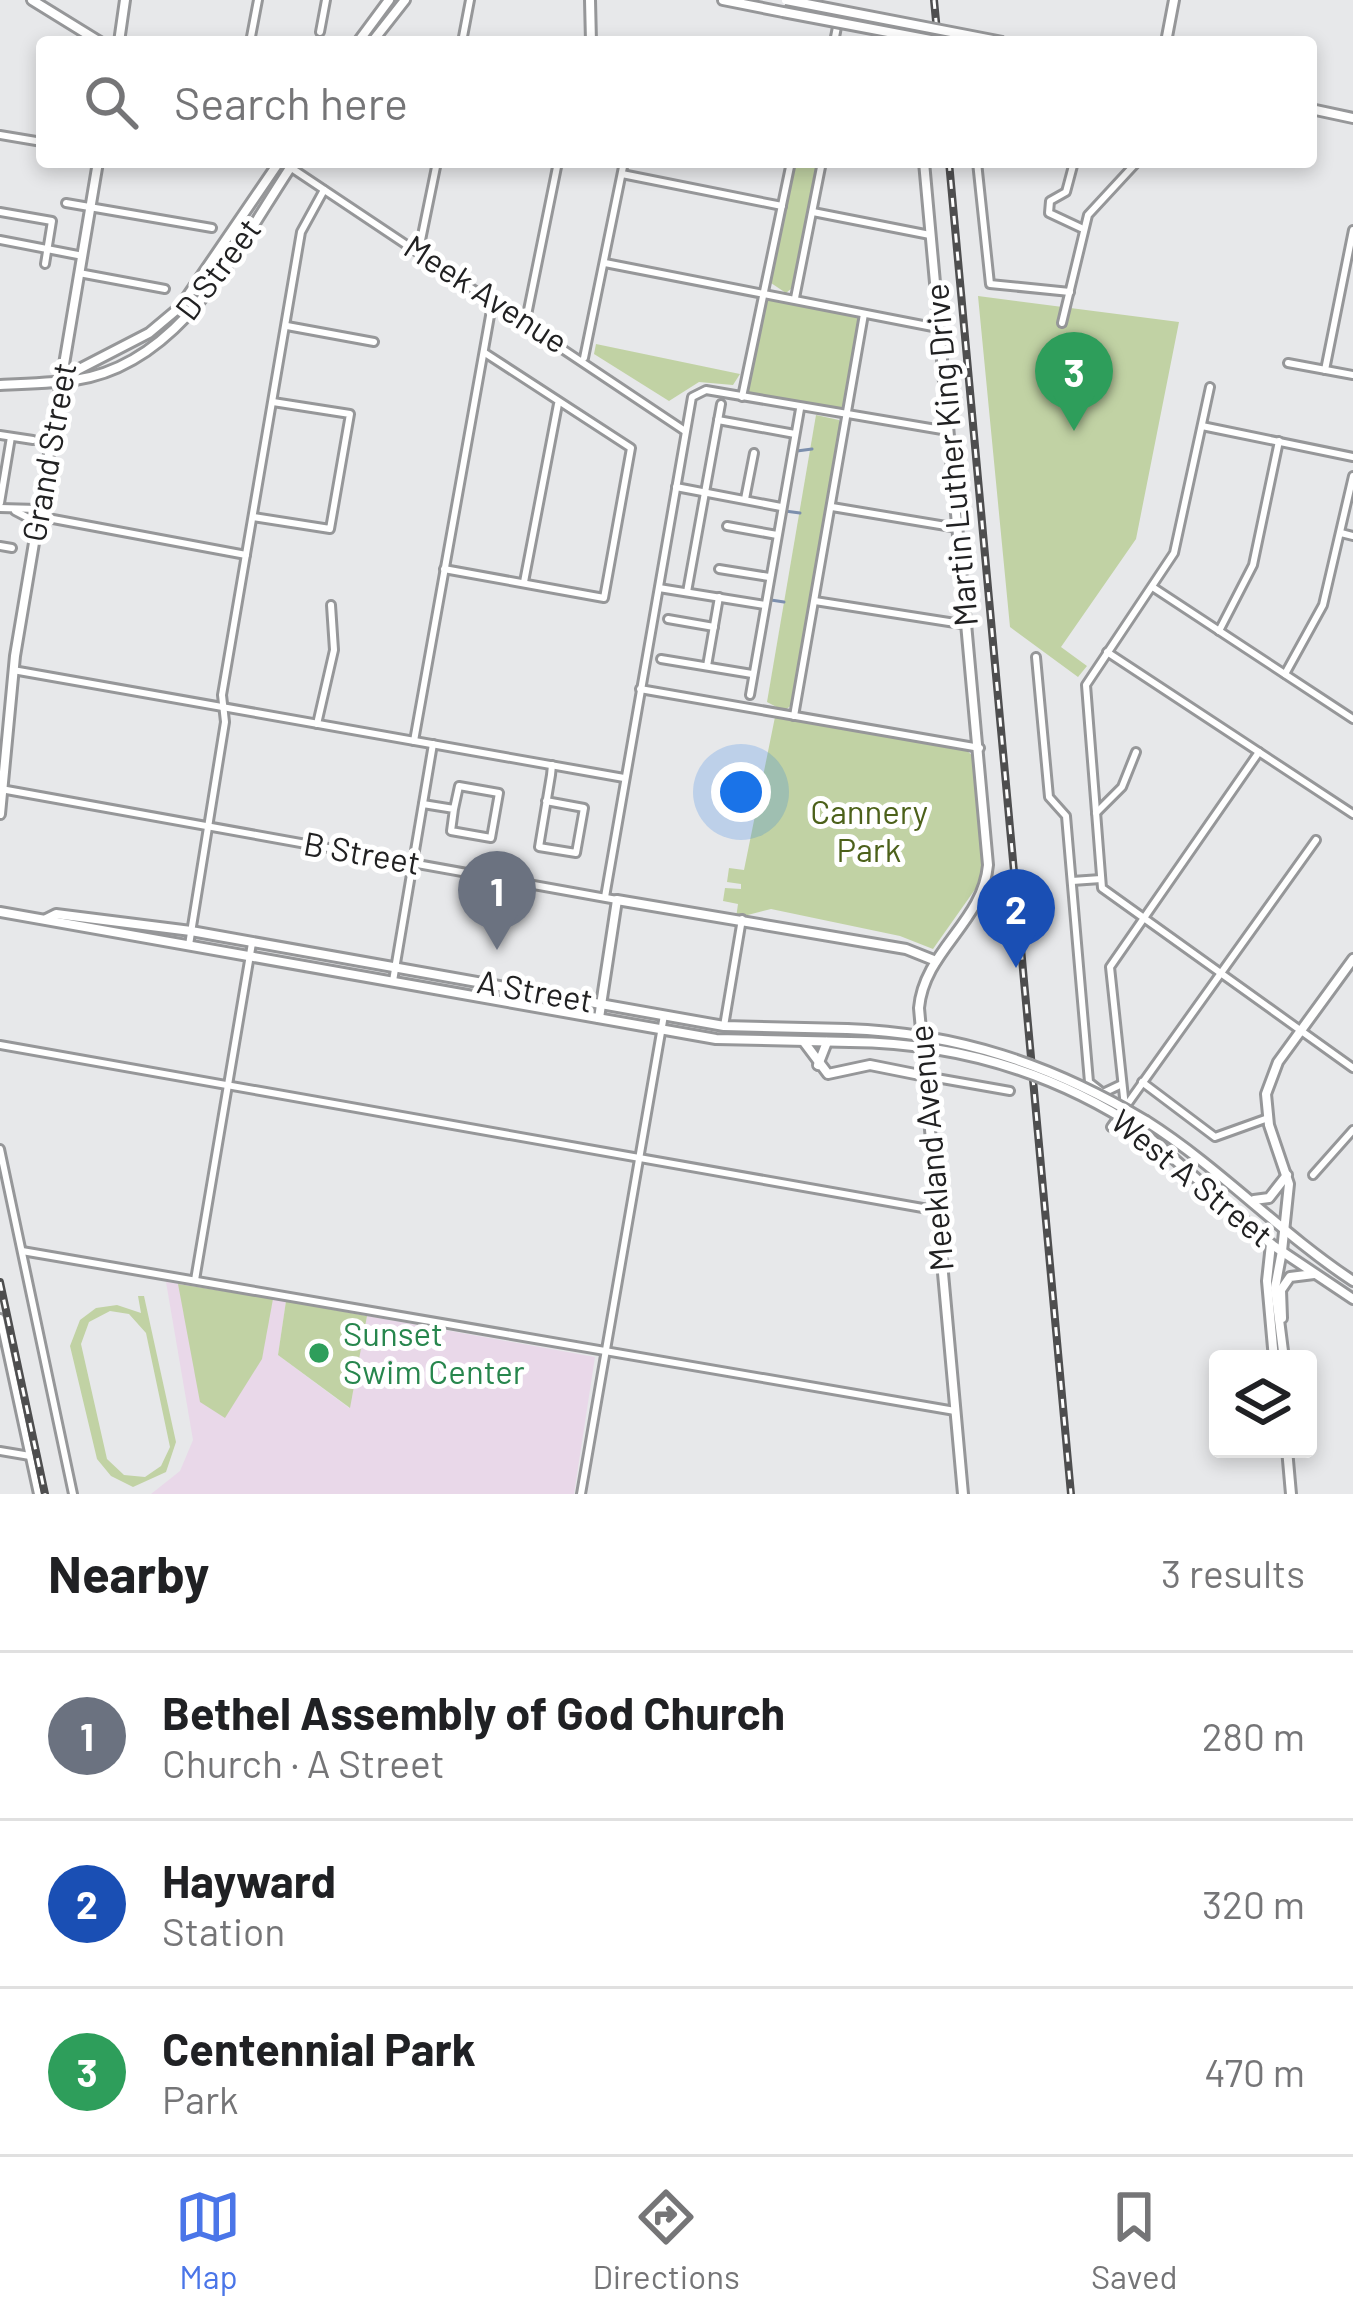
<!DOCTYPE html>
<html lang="en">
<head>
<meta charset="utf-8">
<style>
  body { margin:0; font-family:Barlow,sans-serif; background:#f2f2f2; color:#202124 }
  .controls { position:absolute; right:36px; bottom:36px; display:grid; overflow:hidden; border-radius:12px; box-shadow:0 6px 18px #0003 }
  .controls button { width:108px; height:108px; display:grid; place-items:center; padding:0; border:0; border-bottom:3px solid #e0e0e0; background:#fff; color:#202124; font:60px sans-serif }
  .you { position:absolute; left:741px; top:792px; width:42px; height:42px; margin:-30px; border:9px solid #fff; border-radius:50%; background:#1a73e8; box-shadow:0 0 0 18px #1a73e833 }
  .badge { display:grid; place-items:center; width:78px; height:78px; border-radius:50%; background:#4a75e8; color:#fff; font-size:39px; font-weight:700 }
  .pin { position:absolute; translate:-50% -99px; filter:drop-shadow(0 3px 6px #0008) }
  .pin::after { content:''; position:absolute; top:63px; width:42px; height:36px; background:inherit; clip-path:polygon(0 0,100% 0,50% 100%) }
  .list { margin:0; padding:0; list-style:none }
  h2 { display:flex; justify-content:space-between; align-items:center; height:156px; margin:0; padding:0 48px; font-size:51px }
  h2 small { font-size:39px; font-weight:400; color:#757577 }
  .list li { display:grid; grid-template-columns:78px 1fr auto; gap:36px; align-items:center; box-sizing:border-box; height:168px; padding:0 48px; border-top:3px solid #e0e0e0 }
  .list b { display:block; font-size:45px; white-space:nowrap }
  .list p { margin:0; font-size:39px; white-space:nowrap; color:#757577 }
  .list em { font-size:39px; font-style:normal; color:#757577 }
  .icon { flex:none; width:66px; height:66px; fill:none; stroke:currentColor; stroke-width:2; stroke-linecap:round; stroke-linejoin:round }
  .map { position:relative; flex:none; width:1353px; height:1494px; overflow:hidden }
  .search { position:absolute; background:#fff; box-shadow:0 6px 18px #0003; left:36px; right:36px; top:36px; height:132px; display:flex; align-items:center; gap:30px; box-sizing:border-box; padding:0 42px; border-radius:12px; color:#757577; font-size:45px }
  .sheet { height:660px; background:#fff }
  nav { display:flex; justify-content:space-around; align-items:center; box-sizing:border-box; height:168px; border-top:3px solid #e0e0e0; background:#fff; font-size:33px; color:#757577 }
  nav a { display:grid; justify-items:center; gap:6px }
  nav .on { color:#4a75e8 }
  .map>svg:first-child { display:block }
  .education { fill:#e9d8e9 }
  .green { fill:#c1d2a4; fill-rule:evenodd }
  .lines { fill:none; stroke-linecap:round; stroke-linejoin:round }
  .stream { stroke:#7c8fad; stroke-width:3 }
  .minor-casing { stroke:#969799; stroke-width:12 }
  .tertiary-casing { stroke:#969799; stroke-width:14 }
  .secondary-casing { stroke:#969799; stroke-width:14 }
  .minor { stroke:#fff; stroke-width:6 }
  .tertiary { stroke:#fff; stroke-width:8 }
  .secondary { stroke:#fff; stroke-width:8 }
  .rail-casing { stroke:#4e4e4f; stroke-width:8 }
  .rail { stroke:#fff; stroke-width:3; stroke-dasharray:9; stroke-linecap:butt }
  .secondary-bridge-casing { stroke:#969799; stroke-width:14; stroke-linecap:butt }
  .secondary-bridge { stroke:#fff; stroke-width:8 }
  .leisure-dot { fill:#2e9e5b; stroke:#fff; stroke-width:4.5 }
  .labels { text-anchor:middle; stroke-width:10; stroke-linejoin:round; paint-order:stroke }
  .street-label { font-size:33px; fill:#212122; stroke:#fff }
  .park-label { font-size:33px; fill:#4c611a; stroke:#fff }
  .leisure-label { font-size:33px; fill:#27864d; stroke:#fff; text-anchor:start }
</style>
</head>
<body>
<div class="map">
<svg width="1353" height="1494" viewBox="0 0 1353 1494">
  <rect width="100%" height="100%" fill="#e7e8ea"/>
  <path class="education" d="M166 1282 286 1301 278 1355 349 1408 367 1316 595 1357 574 1494H151L180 1471 193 1440Z"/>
  <g class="green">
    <path d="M795 162H818L792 288 786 293 771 283Z"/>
    <path d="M978 296 1179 322 1136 539 1061 647 1087 666 1078 677 1010 627Z"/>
    <path d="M773 297 859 317 842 410 748 394 764 302Z"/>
    <path d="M596 344 740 374 733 385 699 382 669 401 594 354Z"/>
    <path d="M816 415 839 420 841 426 793 704 784 711 767 702Z"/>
    <path d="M775 717 966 750 974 757 983 868 976 888 933 949 900 936 771 909 736 918 738 904 723 901 725 888 741 889V884L727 882 729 868 744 870Z"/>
    <path d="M178 1284 273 1299 262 1359 225 1418 200 1402Z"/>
    <path d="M138 1296H144L176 1442 166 1472 133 1487 111 1476 97 1459 70 1346 80 1320 96 1308 117 1305 141 1313ZM110 1311 129 1314 146 1333 170 1447 161 1466 145 1477 124 1475 107 1459 81 1344 89 1322Z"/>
    <path d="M286 1301 367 1316 350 1408 278 1355Z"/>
  </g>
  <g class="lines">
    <g class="stream">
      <path d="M797 451 812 449"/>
      <path d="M785 511 800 513"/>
      <path d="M771 600 784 602"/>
    </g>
    <g class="minor-casing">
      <g id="minor">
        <path d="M320 32 326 0"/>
        <path d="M250 42 258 0"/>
        <path d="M462 42 470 0"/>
        <path d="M834 42 838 22"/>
        <path d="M0 135 42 142"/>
        <path d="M977 162 990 284 1070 292"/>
        <path d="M1074 162 1066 192 1050 201 1049 213 1081 228"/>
        <path d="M290 167 685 431"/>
        <path d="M622 174 782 206"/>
        <path d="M66 203 212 228"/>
        <path d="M0 212 52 221 45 264"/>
        <path d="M813 212 930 235"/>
        <path d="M0 240 83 256"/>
        <path d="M419 250 437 162"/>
        <path d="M605 263 938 328"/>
        <path d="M79 273 165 289"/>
        <path d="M795 298 822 162"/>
        <path d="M526 320 558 162"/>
        <path d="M1062 323 1088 215 1137 162"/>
        <path d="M287 326 374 342"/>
        <path d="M584 358 624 162"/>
        <path d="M1288 363 1353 375"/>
        <path d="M1325 370 1353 230"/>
        <path d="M1210 387 1174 553 1086 685 1102 888 1353 1068"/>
        <path d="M742 397 791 162"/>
        <path d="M718 420 795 434"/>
        <path d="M1202 426 1353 457"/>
        <path d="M0 435 33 440"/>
        <path d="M676 487 781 507"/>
        <path d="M745 499 754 453"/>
        <path d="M0 503 11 437"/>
        <path d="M832 507 958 528"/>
        <path d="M0 508 38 509"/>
        <path d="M15 511 36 522"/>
        <path d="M37 516 246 555"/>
        <path d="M253 517 330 529 350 414 273 402"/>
        <path d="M727 526 777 535"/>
        <path d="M1341 533 1353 536"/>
        <path d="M0 546 12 548"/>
        <path d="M444 569 604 598 631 448 485 353"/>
        <path d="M719 569 769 577"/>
        <path d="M524 582 558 404"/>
        <path d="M659 588 765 605"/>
        <path d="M1154 588 1353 719"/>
        <path d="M687 592 721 404"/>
        <path d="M815 601 968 625"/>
        <path d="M668 619 714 627"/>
        <path d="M1219 631 1253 565 1279 441"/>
        <path d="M1107 652 1353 814"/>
        <path d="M1036 657 1049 797 1066 816 1089 1082 1103 1093 1122 1084"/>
        <path d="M661 659 752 674"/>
        <path d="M707 666 719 597"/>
        <path d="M13 670 624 778"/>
        <path d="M1285 674 1323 605 1353 476"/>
        <path d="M640 689 980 748"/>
        <path d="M750 695 800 409"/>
        <path d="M794 716 864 314"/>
        <path d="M317 724 334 650 331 605"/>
        <path d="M414 741 493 299"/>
        <path d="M1 789 617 900"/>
        <path d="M546 801 584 808 576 853 539 847 551 775 552 765"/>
        <path d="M423 804 454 809 451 831 491 838 499 793 459 786 454 809"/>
        <path d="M1096 813 1122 787 1136 752"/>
        <path d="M1072 881 1101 879"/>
        <path d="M605 897 692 397 706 390 948 431"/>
        <path d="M189 945 225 722 222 695 301 232 324 190"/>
        <path d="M393 981 433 744"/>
        <path d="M724 1026 742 919"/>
        <path d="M0 1045 934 1210"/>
        <path d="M925 1076 1010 1091"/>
        <path d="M1142 1082 1215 1137 1268 1118"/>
        <path d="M1125 1107 1110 967 1259 752"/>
        <path d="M1111 1127 1316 840"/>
        <path d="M0 1149 73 1494"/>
        <path d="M1313 1175 1353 1130"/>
        <path d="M22 1251 955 1411"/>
        <path d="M195 1280 252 943"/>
        <path d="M0 1318 38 1494"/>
        <path d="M0 1451 30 1456"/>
        <path d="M581 1494 664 1015"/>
      </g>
    </g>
    <g class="tertiary-casing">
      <g id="tertiary">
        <path d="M32 0 100 42"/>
        <path d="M590 0 591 42"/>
        <path d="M119 42 125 0"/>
        <path d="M1166 42 1174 0"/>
        <path d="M924 162 988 865C983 922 924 951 919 1008L963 1494"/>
        <path d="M0 814 15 656 98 162"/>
        <path d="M599 1018 617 900 906 949 936 961"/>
        <path d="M804 1042 828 1074 870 1065 925 1076"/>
        <path d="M818 1065 827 1042"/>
        <path d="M1271 1244 1267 1281 1274 1359"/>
        <path d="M1282 1251 1275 1288 1284 1359"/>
        <path d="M1282 1318 1281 1290 1290 1277 1314 1274"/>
        <path d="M1287 1449 1291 1494"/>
      </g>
    </g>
    <g class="secondary-casing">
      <g id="secondary">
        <path d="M723 0 783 12"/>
        <path d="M358 42 389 0"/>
        <path d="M372 42 405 0"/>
        <path d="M1311 109 1353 118"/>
        <path d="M60 379 149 333 180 307 279 162"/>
        <path d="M0 385C24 384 51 383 75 380 183 365 240 242 294 162"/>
        <path d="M0 912 716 1039 850 1042"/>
        <path d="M46 919 56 914 191 931 724 1026 847 1029"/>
        <path d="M1146 1121C1220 1168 1279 1232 1353 1281"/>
        <path d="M1141 1130 1271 1244 1353 1299"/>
        <path d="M1254 1200 1269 1198 1287 1175"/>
        <path d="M1282 1251 1289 1184 1269 1125 1266 1094 1278 1062 1353 959"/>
      </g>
    </g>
    <use href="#minor" class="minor"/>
    <use href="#tertiary" class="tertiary"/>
    <use href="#secondary" class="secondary"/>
    <g class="rail-casing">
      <g id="rail">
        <path d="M934 0 938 42"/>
        <path d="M949 162 1071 1494"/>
        <path d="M0 1282 45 1494"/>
      </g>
    </g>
    <use href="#rail" class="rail"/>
    <g class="secondary-bridge-casing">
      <g id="secondary-bridge">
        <path d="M786 0 1003 42"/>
        <path d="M783 12 941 42"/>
        <path d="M847 1029C957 1033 1051 1064 1146 1121"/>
        <path d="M850 1042C956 1043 1052 1071 1141 1130"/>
      </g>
    </g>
    <use href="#secondary-bridge" class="secondary-bridge"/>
  </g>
  <circle class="leisure-dot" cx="319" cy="1353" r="12"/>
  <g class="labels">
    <g class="street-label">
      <text transform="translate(218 269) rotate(-53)" y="12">D Street</text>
      <text transform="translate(486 294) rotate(33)" y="12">Meek Avenue</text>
      <text transform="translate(49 452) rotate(-80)" y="12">Grand Street</text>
      <text transform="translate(951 455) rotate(-95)" y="12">Martin Luther King Drive</text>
      <text transform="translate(362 853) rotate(10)" y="12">B Street</text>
      <text transform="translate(535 991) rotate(10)" y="12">A Street</text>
      <text transform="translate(931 1148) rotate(-95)" y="12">Meekland Avenue</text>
      <text transform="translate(1192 1178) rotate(39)" y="12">West A Street</text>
    </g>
    <g class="park-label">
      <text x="869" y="824">Cannery<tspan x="869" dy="38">Park</tspan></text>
    </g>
    <g class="leisure-label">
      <text x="343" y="1346">Sunset<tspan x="343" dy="38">Swim Center</tspan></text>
    </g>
  </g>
</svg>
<div class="controls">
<button><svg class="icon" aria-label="layers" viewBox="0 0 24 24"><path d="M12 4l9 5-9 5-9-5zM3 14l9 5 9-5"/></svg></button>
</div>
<div class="you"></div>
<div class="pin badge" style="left:497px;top:950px;background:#6b7280">1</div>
<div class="pin badge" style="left:1016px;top:968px;background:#1a4fb4">2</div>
<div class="pin badge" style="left:1074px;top:431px;background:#2e9e5b">3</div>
<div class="search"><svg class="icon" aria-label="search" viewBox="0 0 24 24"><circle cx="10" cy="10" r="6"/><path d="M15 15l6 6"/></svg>Search here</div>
</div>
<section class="sheet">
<h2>Nearby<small>3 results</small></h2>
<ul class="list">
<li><span class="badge" style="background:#6b7280">1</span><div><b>Bethel Assembly of God Church</b><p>Church · A Street</p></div><em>280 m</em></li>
<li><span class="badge" style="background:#1a4fb4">2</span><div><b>Hayward</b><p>Station</p></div><em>320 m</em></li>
<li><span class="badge" style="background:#2e9e5b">3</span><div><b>Centennial Park</b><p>Park</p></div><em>470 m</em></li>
</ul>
</section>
<nav>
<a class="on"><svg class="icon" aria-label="map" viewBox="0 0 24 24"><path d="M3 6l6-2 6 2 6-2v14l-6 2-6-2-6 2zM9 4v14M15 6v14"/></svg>Map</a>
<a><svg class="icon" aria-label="directions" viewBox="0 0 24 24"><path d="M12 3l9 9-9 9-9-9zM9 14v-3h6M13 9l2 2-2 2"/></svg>Directions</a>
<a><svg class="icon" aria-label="saved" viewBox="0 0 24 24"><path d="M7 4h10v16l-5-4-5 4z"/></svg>Saved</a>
</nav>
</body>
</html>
